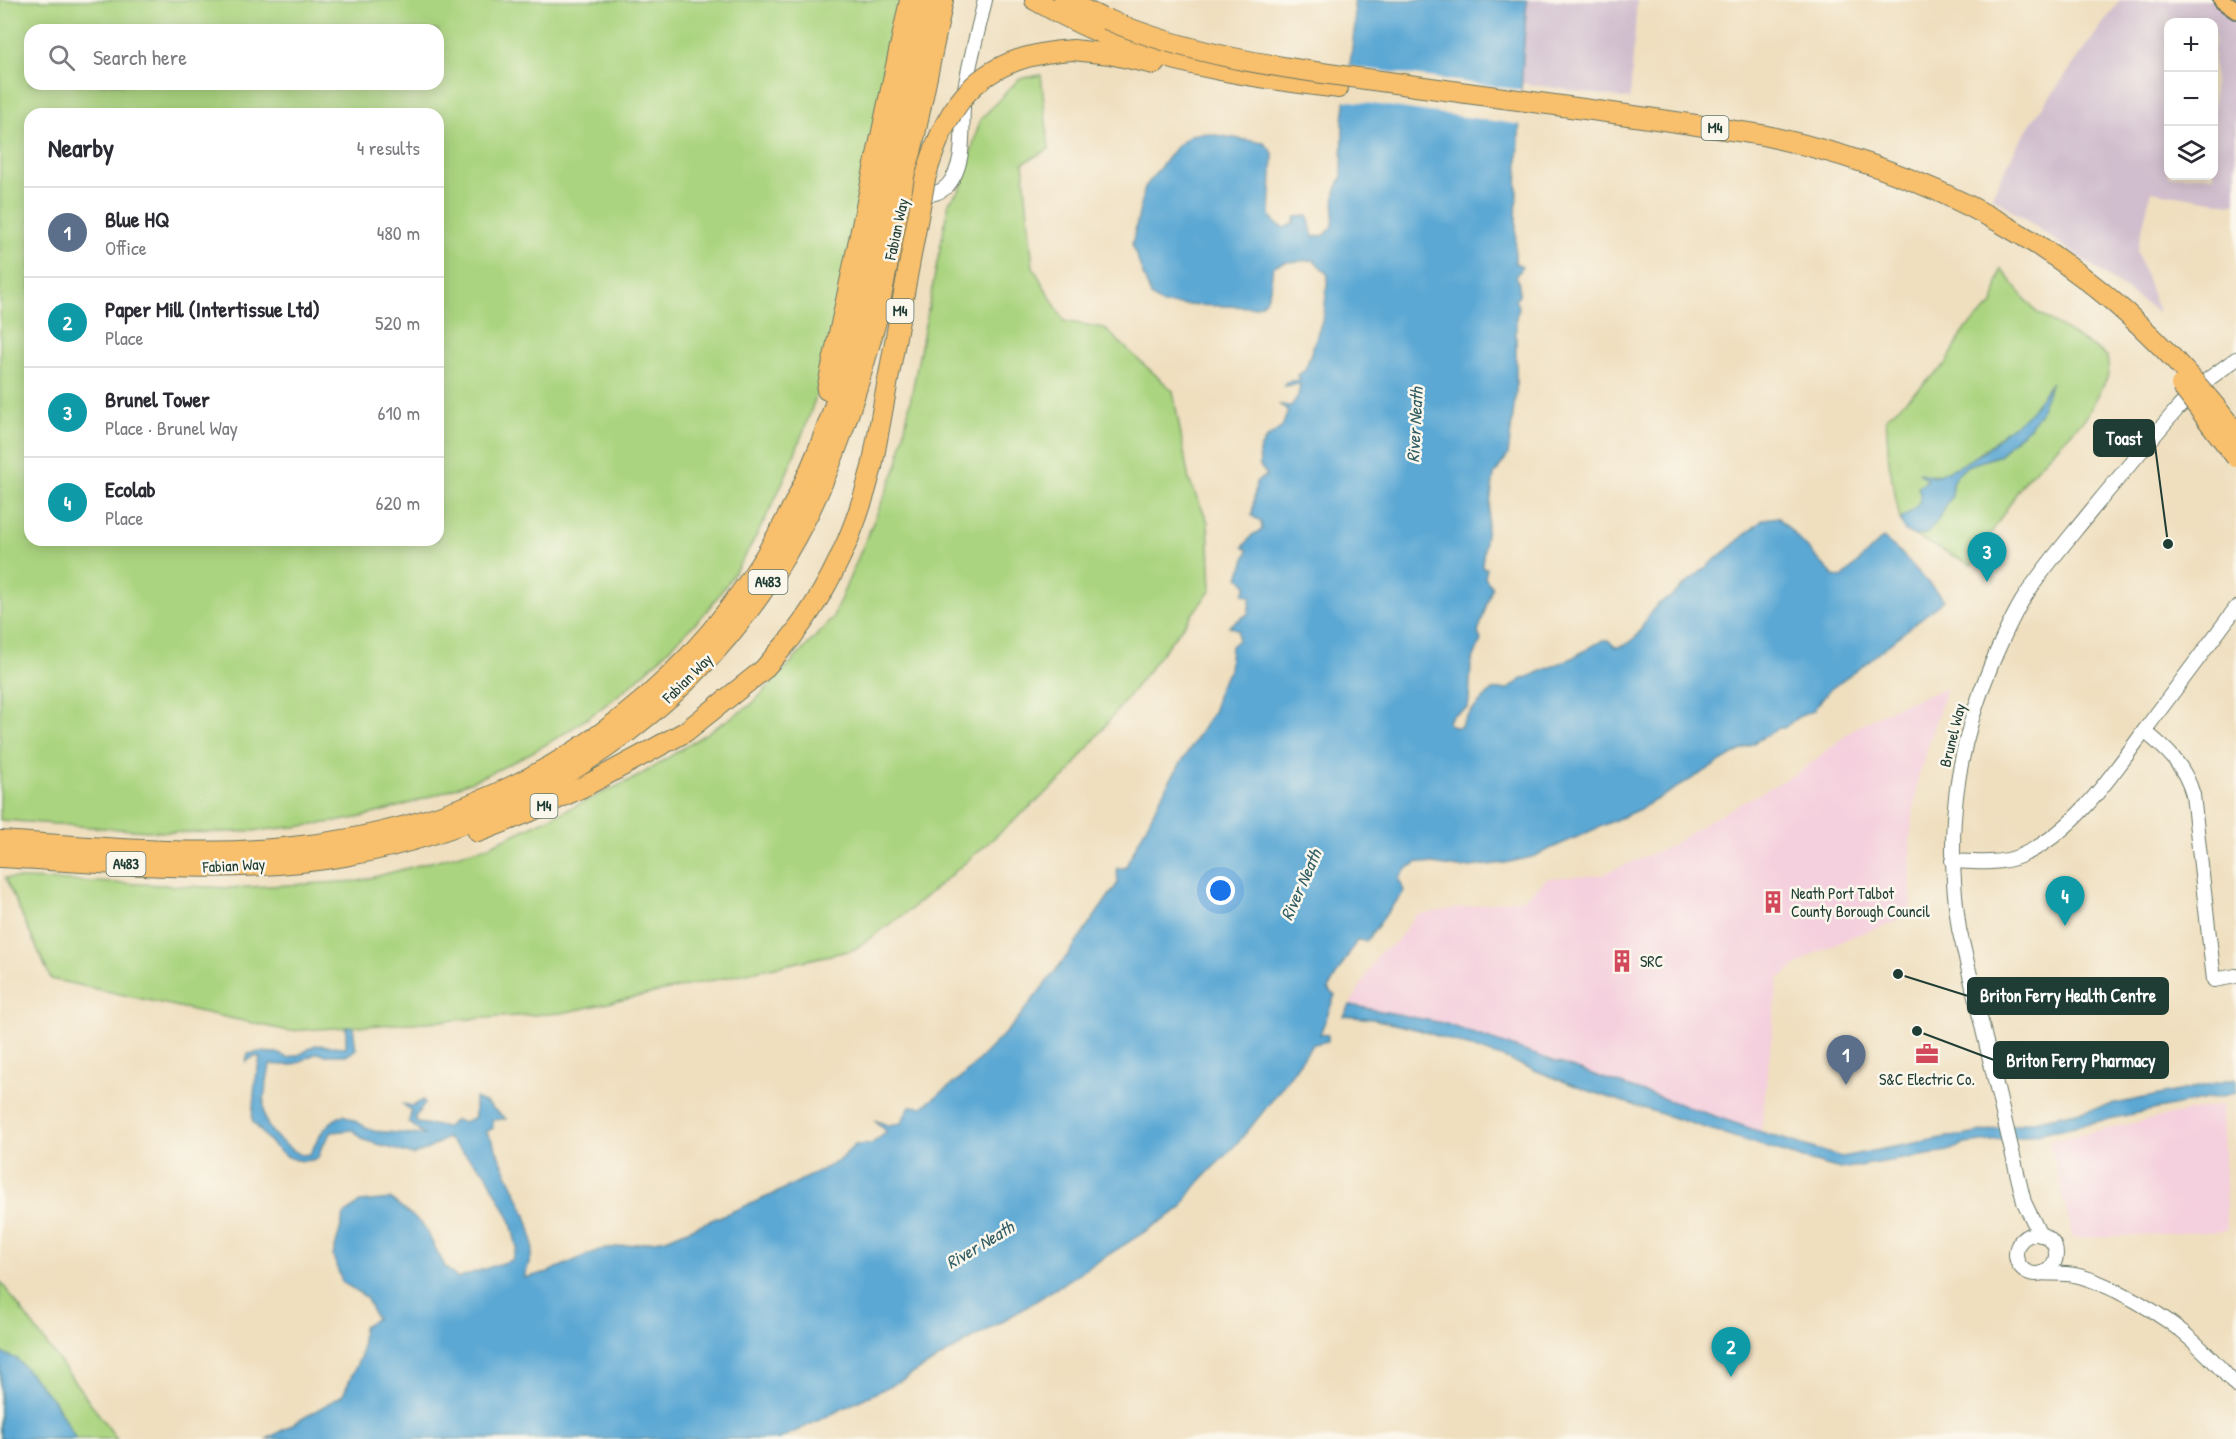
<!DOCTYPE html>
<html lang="en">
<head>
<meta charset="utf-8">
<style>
  body { margin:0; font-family:"Patrick Hand",sans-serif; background:#f7f7f7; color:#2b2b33 }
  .controls { position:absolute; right:18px; top:18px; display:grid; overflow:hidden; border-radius:12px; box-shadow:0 3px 15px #0003 }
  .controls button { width:54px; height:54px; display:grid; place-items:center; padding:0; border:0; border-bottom:2px solid #e1e1e2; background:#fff; color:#2b2b33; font:30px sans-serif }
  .you { position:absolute; left:1221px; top:891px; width:21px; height:21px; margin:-15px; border:4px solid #fff; border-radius:50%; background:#1a73e8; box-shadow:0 0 0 9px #1a73e833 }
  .badge { display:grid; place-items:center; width:39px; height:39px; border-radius:50%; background:#ea580c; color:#fff; font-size:20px; font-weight:700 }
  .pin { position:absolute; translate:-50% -50px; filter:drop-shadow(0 2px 3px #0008) }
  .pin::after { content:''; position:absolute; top:32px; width:21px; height:18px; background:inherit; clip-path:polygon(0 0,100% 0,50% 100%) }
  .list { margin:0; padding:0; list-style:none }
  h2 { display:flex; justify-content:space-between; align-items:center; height:78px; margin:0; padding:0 24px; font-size:26px }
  h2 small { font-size:20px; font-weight:400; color:#7c7c81 }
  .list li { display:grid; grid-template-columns:39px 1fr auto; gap:18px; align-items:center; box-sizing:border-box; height:90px; padding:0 24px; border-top:2px solid #e1e1e2 }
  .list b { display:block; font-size:22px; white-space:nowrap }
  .list p { margin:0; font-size:20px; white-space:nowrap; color:#7c7c81 }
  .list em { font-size:20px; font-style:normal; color:#7c7c81 }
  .icon { flex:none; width:33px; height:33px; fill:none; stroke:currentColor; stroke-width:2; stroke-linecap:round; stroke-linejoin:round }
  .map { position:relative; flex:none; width:2236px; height:1439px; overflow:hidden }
  .search { position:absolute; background:#fff; box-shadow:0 3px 15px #0003; left:24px; top:24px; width:420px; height:66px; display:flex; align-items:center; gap:15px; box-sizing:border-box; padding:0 21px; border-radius:18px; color:#7c7c81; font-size:22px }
  .panel { position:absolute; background:#fff; box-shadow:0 3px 15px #0003; left:24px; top:108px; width:420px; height:438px; border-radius:18px }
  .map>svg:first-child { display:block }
  .built { fill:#f4cfdd }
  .industrial { fill:#d0bdcd; fill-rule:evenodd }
  .green { fill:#aad47f; stroke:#64885a; stroke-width:1.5; fill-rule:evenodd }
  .water { fill:#5ba8d4; stroke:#3d7284; stroke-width:1.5 }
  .pier { fill:#efdfbf }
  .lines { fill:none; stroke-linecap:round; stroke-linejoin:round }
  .minor-casing { stroke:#687665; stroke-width:16 }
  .major-casing { stroke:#687665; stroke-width:20 }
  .highway-casing { stroke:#687665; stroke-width:22 }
  .minor { stroke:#fff; stroke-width:14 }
  .major { stroke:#f8bf6c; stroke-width:16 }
  .highway { stroke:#f8bf6c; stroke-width:20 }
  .highway-bridge-casing { stroke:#687665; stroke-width:22; stroke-linecap:butt }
  .highway-bridge { stroke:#f8bf6c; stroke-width:20 }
  .labels { text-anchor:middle; stroke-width:5; stroke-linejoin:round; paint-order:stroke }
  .shield { fill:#fbf7ec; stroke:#61756b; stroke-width:1.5 }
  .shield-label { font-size:15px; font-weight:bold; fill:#1f3d34 }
  .street-label { font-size:16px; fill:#1f3d34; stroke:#fbf7ec }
  .poi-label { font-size:16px; fill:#1f3d34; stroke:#fbf7ec; text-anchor:start }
  .water-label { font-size:18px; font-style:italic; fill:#315d64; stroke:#fbf7ec }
  .leader { fill:none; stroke:#1f3d34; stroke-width:2 }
  .callout-dot { fill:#1f3d34; stroke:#fbf7ec; stroke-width:2 }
  .callout { fill:#1f3d34; stroke:#1f3d34; stroke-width:2 }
  .callout-label { font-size:18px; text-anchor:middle; font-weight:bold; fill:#fff }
</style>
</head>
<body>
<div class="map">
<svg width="2236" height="1439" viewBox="0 0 2236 1439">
  <rect width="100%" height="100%" fill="#fbf7ec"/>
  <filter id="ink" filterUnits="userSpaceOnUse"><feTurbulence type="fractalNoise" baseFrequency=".0167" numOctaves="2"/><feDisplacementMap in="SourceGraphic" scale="12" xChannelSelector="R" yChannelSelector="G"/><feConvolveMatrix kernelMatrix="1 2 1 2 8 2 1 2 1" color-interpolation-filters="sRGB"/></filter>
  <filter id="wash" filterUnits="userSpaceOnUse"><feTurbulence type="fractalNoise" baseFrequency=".008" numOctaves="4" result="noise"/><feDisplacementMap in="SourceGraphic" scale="24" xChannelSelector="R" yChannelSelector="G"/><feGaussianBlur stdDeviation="1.35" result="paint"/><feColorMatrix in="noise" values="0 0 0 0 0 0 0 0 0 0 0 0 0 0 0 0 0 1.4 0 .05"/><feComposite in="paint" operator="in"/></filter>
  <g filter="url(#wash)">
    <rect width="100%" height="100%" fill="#efdfbf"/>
    <g class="built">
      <path d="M1946 688 1918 778 1910 839 1911 906 1896 922 1854 936 1813 954 1778 979 1761 1132 1443 1023 1350 1005 1379 953 1395 943 1416 915 1525 898 1548 878 1601 875 1669 847 1705 823 1801 771 1855 728 1898 706Z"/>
      <path d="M2222 1104 2227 1231 2073 1238 2049 1141Z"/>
    </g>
    <g class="industrial">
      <path d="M1527 0H1637L1630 99 1520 83Z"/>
      <path d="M2120 0H2236V202L2231 204 2151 191 2137 252 2159 313 1992 196 2016 148 2031 123ZM2168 22H2214V176H2168Z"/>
    </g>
    <g class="green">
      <path d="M0 0H902L825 369C798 453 764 538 709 608 699 620 687 631 676 642 603 719 511 772 411 803 389 809 367 817 345 820 314 826 282 828 251 831 168 837 83 825 0 820ZM30 30H438V84H30ZM30 114H438V540H30Z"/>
      <path d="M1041 75 1049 149 1023 163 1033 267 1064 321 1104 328 1173 391 1189 480 1208 522 1211 590 1066 776 910 910 853 950 562 1013 289 1031 51 979 5 878 231 888 359 881 487 847 639 776 751 705 832 619 898 464 949 202 961 188 980 120 1019 79Z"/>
      <path d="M2001 269 2036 312 2107 356 2109 374 2087 416 2024 481 1990 535 1989 553 1971 565 1915 536 1926 534 1952 490V483L1956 476 1967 466 2000 455 2010 443 2030 427 2050 385C2042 394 2037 407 2028 415 2021 422 2012 426 2005 432 1983 451 1952 482 1920 474L1929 480 1917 507 1900 520 1889 463 1886 418 1946 364 1965 329 1993 304Z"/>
      <path d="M0 1281 117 1439H0Z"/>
    </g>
    <g class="water">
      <path d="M1354 0H1527C1520 88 1517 175 1515 263L1522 266 1520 271 1516 275 1519 284V296L1515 300 1519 308 1516 317V391L1508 455 1494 475 1482 564 1483 568H1487L1485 578 1492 587 1478 633 1481 640 1471 664 1469 702 1468 708 1452 715 1448 721 1449 724 1454 727H1460L1466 717 1492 690 1508 689 1521 680 1572 658 1603 640H1608L1615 647C1641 646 1641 620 1657 605 1660 602 1665 600 1669 598L1764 519 1778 517 1834 576 1842 578 1883 538 1899 551 1944 600 1861 667 1828 691 1813 711 1798 717 1784 728H1779L1640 809 1532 857 1505 863 1460 868 1418 862 1406 869 1399 879 1404 891C1400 899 1394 903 1389 910 1381 921 1375 931 1366 941L1357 940 1328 989 1335 995 1320 1034 1328 1035V1041L1314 1044 1310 1048C1287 1081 1265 1111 1239 1141 1220 1163 1193 1182 1182 1208L1028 1306 902 1380 780 1439H267L343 1395 361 1355 363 1326 376 1319 366 1297 342 1282 333 1256 344 1215 360 1202 391 1199 423 1225 446 1268 457 1278 512 1260 517 1248 511 1222 486 1173 447 1138 428 1149 413 1155 364 1140 353 1130 332 1132 322 1146 318 1158C288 1170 268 1141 252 1120L255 1083 260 1058 255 1056 246 1062 248 1054 259 1052 277 1053 288 1058 301 1054 315 1045 346 1047V1027L353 1026 356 1049 348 1055H324L318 1053C308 1056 300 1064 290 1065 282 1066 277 1063 270 1065 261 1114 255 1127 301 1155L310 1154C319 1137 325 1122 344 1115L373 1131 424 1135 409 1122 411 1111 403 1104 413 1106 423 1100 425 1104 415 1117 417 1123 447 1127 455 1120 464 1122 475 1117V1098L486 1103 506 1119 492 1120 493 1128 486 1132C495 1143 494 1145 499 1156 510 1183 532 1217 533 1247 533 1257 526 1269 524 1278L548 1272 599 1250 666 1239 774 1194 837 1162 855 1145 871 1144 887 1132 874 1120 890 1126 901 1123 910 1106 922 1107 962 1077 1013 1025 1070 952 1118 883 1117 868H1125L1166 787 1214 710 1219 687 1229 671 1231 646 1238 640V630L1229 626 1248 614 1251 597 1243 594 1247 585 1239 577 1248 550 1243 547 1252 535 1262 530 1261 522 1252 516 1256 482 1267 475 1260 466 1259 451 1266 439 1282 427 1288 411 1280 405 1291 406 1298 396 1300 384 1284 386 1286 382 1300 380 1298 375 1305 370 1324 315 1328 275 1314 260 1287 262 1273 266C1270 282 1273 303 1254 307L1162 304 1151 296 1132 244 1145 187 1176 147 1191 135 1203 133 1264 143 1273 153 1270 215 1276 224 1285 228 1293 224 1296 217 1308 216 1313 237 1325 235 1333 226 1335 192 1342 176 1343 120 1355 24Z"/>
      <path d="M2052 382 2039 414 2030 427 2010 443 2000 455 1967 466 1956 476 1952 483V496L1938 520 1926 534 1915 536 1905 531 1900 520C1914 509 1925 505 1918 486L1928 480 1918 472 1933 477 1957 467 1984 452 2006 431 2029 414Z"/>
      <path d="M1350 1005 1443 1023 1761 1132 1841 1157 1947 1137C1970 1137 1991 1129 2014 1125L2236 1079V1093L2017 1138 1965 1144 1948 1151 1928 1155 1840 1169 1800 1158 1586 1090 1501 1057 1419 1030 1373 1019 1344 1016Z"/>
      <path d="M0 1352 17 1359 54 1401 76 1439H0Z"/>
    </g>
    <path class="pier" d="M1347 66 1523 90 1522 125 1343 100Z"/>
  </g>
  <g filter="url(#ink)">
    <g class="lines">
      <g class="minor-casing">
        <g id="minor">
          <path d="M914 194C927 195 939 195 948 185 968 162 960 123 964 95 969 63 978 31 985 0"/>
          <path d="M2144 731C2167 749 2185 766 2193 795L2214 980 2236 976"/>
          <path d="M1952 861C1974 862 1999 865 2020 856 2076 833 2118 766 2153 719 2181 682 2208 645 2236 608"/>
          <circle cx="2036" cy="1254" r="20"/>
          <path d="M2040 1235 2024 1202 1959 929C1945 835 1955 750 1992 663 2001 642 2010 621 2022 601 2042 569 2067 541 2091 511 2120 476 2149 441 2179 407L2203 383 2236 359"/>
          <path d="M2041 1273C2052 1274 2063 1273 2074 1275 2088 1277 2104 1285 2117 1291 2169 1317 2199 1342 2236 1386"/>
        </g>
      </g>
      <g class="major-casing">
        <path id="major" d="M2222 0 2236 10"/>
      </g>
      <g class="highway-casing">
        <g id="highway">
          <path d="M1035 0C1091 32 1156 58 1220 70 1259 78 1299 83 1338 88"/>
          <path d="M1064 0 1099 17"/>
          <path d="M1073 50 1110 54 1154 64"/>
          <path d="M827 390 910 0"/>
          <path d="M478 832 529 812 587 785 685 732 763 670 791 638"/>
          <path d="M0 841C94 847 190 857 284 848 547 823 742 667 830 419 854 350 869 278 884 207 898 138 913 69 927 0"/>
          <path d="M0 857C114 863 233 876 345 856 535 821 702 708 796 537 833 470 856 395 876 321L943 0"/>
        </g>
      </g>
      <use href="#minor" class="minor"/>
      <use href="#major" class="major"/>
      <use href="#highway" class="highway"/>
      <g class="highway-bridge-casing">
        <g id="highway-bridge">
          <path d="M1106 19C1196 58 1292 69 1388 82 1513 100 1638 115 1762 135 1960 176 2114 271 2236 433"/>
          <path d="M2181 385 2236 457"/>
          <path d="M791 638C831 587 856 530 872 467L925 179C948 96 984 55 1073 50"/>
        </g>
      </g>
      <use href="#highway-bridge" class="highway-bridge"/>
    </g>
  </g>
  <defs>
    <g id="building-bare" transform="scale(1.8)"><path d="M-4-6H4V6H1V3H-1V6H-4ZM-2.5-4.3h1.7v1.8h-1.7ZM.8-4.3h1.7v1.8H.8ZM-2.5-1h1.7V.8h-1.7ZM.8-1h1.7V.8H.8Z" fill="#d1495b" stroke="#fbf7ec" stroke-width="2.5" paint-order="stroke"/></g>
    <g id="office-bare" transform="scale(1.8)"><path d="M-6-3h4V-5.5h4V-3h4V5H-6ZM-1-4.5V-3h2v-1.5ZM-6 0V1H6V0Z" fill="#d1495b" stroke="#fbf7ec" stroke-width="2.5" paint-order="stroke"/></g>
  </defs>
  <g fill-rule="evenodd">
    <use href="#building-bare" x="1773" y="902"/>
    <use href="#building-bare" x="1622" y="961"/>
    <use href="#office-bare" x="1927" y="1054"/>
  </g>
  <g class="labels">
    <g class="shield">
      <rect x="1701.5" y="116" width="27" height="24" rx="4.5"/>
      <rect x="886.5" y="299" width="27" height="24" rx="4.5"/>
      <rect x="748.5" y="570" width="39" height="24" rx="4.5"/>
      <rect x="530.5" y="794" width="27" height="24" rx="4.5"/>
      <rect x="106.5" y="852" width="39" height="24" rx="4.5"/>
    </g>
    <g class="shield-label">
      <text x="1715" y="133">M4</text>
      <text x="900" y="316">M4</text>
      <text x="768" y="587">A483</text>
      <text x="544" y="811">M4</text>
      <text x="126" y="869">A483</text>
    </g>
    <g class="street-label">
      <text transform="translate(896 229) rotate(-78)" y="6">Fabian Way</text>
      <text transform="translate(687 678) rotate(-45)" y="6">Fabian Way</text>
      <text transform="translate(1952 735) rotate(-76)" y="6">Brunel Way</text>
      <text transform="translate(234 865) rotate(-3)" y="6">Fabian Way</text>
    </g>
    <g class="poi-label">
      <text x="1791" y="899">Neath Port Talbot<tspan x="1791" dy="18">County Borough Council</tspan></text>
      <text x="1640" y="967">SRC</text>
      <text x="1927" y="1085" text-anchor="middle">S&amp;C Electric Co.</text>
    </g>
    <g class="water-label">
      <text transform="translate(1415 425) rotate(-87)" y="6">River Neath</text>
      <text transform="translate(1301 885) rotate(-66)" y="6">River Neath</text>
      <text transform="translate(980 1245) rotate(-31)" y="6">River Neath</text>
    </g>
  </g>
  <path class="leader" d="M2168 544L2154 438M1898 974L1968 996M1917 1031L1994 1060"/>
  <g class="callout-dot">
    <circle cx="2168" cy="544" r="6"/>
    <circle cx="1898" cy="974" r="6"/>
    <circle cx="1917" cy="1031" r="6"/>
  </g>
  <g class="callout">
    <rect x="2094" y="420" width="60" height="36" rx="6"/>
    <rect x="1968" y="978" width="200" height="36" rx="6"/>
    <rect x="1994" y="1042" width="174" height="36" rx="6"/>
  </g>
  <g class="callout-label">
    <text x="2124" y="445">Toast</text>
    <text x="2068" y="1002">Briton Ferry Health Centre</text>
    <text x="2081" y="1067">Briton Ferry Pharmacy</text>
  </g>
</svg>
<div class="controls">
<button>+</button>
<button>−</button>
<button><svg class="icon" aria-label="layers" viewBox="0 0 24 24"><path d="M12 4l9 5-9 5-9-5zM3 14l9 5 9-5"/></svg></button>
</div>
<div class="you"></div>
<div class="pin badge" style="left:1846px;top:1085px;background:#5c6f8a">1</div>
<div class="pin badge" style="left:1731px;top:1377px;background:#0f9aa8">2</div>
<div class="pin badge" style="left:1987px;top:582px;background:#0f9aa8">3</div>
<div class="pin badge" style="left:2065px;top:926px;background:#0f9aa8">4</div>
<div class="search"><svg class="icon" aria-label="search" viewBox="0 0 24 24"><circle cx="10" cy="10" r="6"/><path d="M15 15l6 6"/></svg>Search here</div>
<section class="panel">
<h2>Nearby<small>4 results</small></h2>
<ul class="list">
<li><span class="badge" style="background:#5c6f8a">1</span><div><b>Blue HQ</b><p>Office</p></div><em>480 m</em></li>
<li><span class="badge" style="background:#0f9aa8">2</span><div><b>Paper Mill (Intertissue Ltd)</b><p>Place</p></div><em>520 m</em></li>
<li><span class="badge" style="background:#0f9aa8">3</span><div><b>Brunel Tower</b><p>Place · Brunel Way</p></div><em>610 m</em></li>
<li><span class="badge" style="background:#0f9aa8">4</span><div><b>Ecolab</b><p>Place</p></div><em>620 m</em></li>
</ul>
</section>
</div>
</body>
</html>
